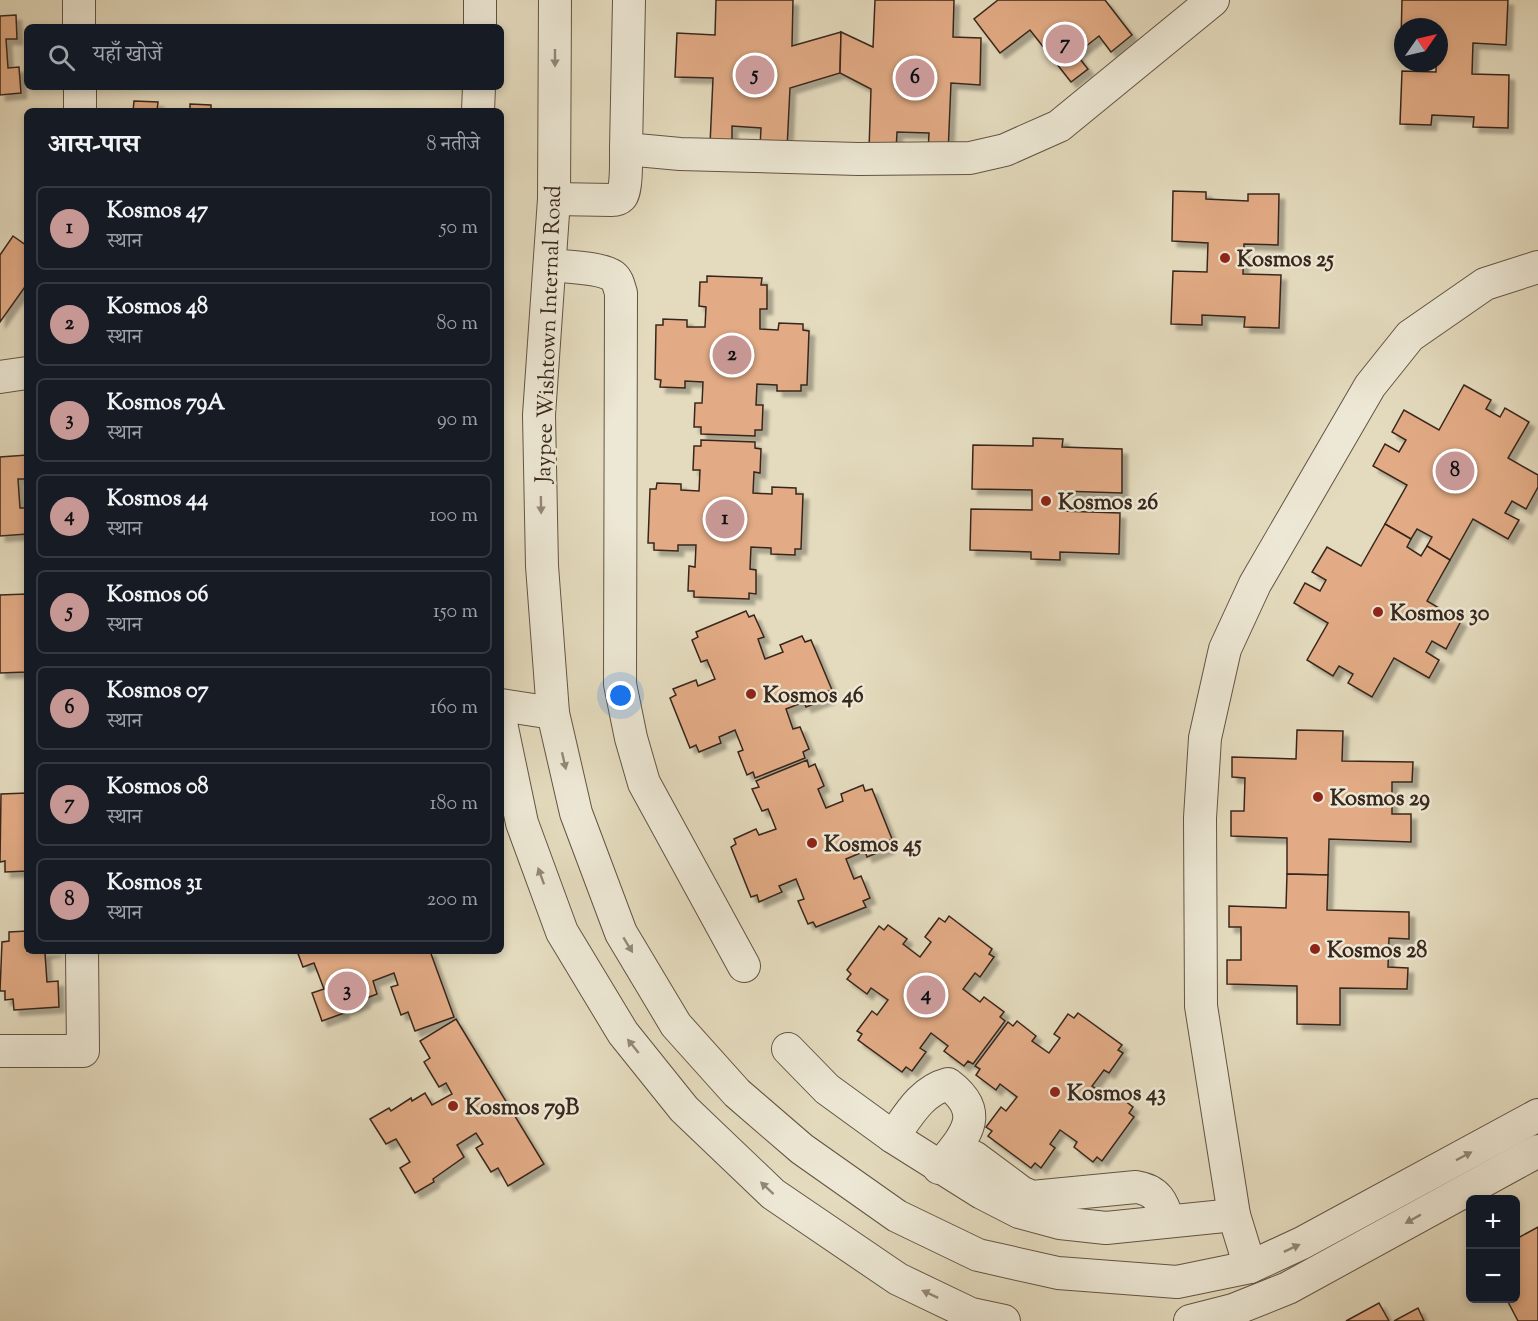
<!DOCTYPE html>
<html lang="hi">
<head>
<meta charset="utf-8">
<style>
  body { margin:0; font-family:"Sorts Mill Goudy","Noto Serif Devanagari",serif; background:#242831; color:#f1f3f6 }
  .controls { position:absolute; right:18px; bottom:18px; display:grid; overflow:hidden; border-radius:9px; box-shadow:0 3px 9px #0003 }
  .controls button { width:54px; height:54px; display:grid; place-items:center; padding:0; border:0; border-bottom:2px solid #363941; background:#171b24; color:#f1f3f6; font:30px sans-serif }
  .compass { position:absolute; left:1394px; top:18px; width:54px; height:54px; border-radius:50%; background:#171b24; box-shadow:0 3px 9px #0003; rotate:56deg }
  .you { position:absolute; left:621px; top:696px; width:21px; height:21px; margin:-15px; border:4px solid #fff; border-radius:50%; background:#1a73e8; box-shadow:0 0 0 9px #1a73e833 }
  .badge { display:grid; place-items:center; width:39px; height:39px; border-radius:50%; background:#c59692; color:#111; font-size:20px; font-weight:700 }
  .pin { position:absolute; translate:-50% -50%; border:3px solid #fff; box-shadow:0 2px 6px #0006 }
  .list { margin:0; padding:0; list-style:none }
  h2 { display:flex; justify-content:space-between; align-items:center; height:78px; margin:0; padding:0 24px; font-size:26px }
  h2 small { font-size:20px; font-weight:400; color:#9ea1a6 }
  .list li { display:grid; grid-template-columns:39px 1fr auto; gap:18px; align-items:center; box-sizing:border-box; height:84px; margin:0 12px 12px; padding:0 12px; border:2px solid #363941; border-radius:9px }
  .list b { display:block; font-size:22px; white-space:nowrap }
  .list p { margin:0; font-size:20px; white-space:nowrap; color:#9ea1a6 }
  .list em { font-size:20px; font-style:normal; color:#9ea1a6 }
  .icon { flex:none; width:33px; height:33px; fill:none; stroke:currentColor; stroke-width:2; stroke-linecap:round; stroke-linejoin:round }
  .map { position:relative; flex:none; width:1538px; height:1321px; overflow:hidden }
  .search { position:absolute; background:#171b24; box-shadow:0 3px 9px #0003; left:24px; top:24px; width:480px; height:66px; display:flex; align-items:center; gap:15px; box-sizing:border-box; padding:0 21px; border-radius:9px; color:#9ea1a6; font-size:22px }
  .panel { position:absolute; background:#171b24; box-shadow:0 3px 9px #0003; left:24px; top:108px; width:480px; height:846px; border-radius:9px }
  .map>svg:first-child { display:block }
  .building { fill:#e2ab85; stroke:#38271d; stroke-width:1.5; filter:url(#shadow) }
  .lines { fill:none; stroke-linecap:round; stroke-linejoin:round }
  .minor-casing { stroke:#635445; stroke-width:34 }
  .minor { stroke:#ede8d5; stroke-width:32 }
  .oneway { fill:#928879 }
  .poi-dot { fill:#8f2418; stroke:#ede8d5; stroke-width:2 }
  .labels { text-anchor:middle; stroke-width:5; stroke-linejoin:round; paint-order:stroke }
  .poi-label { font-size:22px; font-weight:bold; fill:#38271d; stroke:#ede8d5; text-anchor:start }
  .street-label { font-size:22px; fill:#38271d; stroke:#ede8d5 }
</style>
</head>
<body>
<div class="map">
<svg width="1538" height="1321" viewBox="0 0 1538 1321">
  <defs>
    <filter id="shadow"><feDropShadow dx="5.5" dy="5.5" stdDeviation="1.5" flood-color="#0004"/></filter>
  </defs>
  <rect width="100%" height="100%" fill="#e4dbbe"/>
  <filter id="stains"><feTurbulence type="fractalNoise" baseFrequency=".00333" numOctaves="4"/><feColorMatrix values="0 0 0 0 .2 0 0 0 0 .09 0 0 0 0 .02 0 0 0 .5 -.17"/></filter>
  <radialGradient id="worn" r=".72"><stop offset=".6" stop-color="#630" stop-opacity="0"/><stop offset="1" stop-color="#630" stop-opacity=".3"/></radialGradient>
  <g class="building">
    <path d="M716 0H793L792 46 841 32 840 73 790 88 787 149 760 147 761 128 732 126V146L710 145 713 78 675 77 677 33 715 35Z"/>
    <path d="M875 0H954L953 37 981 38 980 85 951 83 948 154 928 153 929 133 897 132 896 151 869 150 871 89 840 73 841 32 873 47Z"/>
    <path d="M998 0H1105L1132 35 1111 52 1099 36 1076 54 1088 69 1071 82 1030 30 1000 53 974 19Z"/>
    <path d="M1402 0H1508L1506 45 1473 43 1472 74 1509 75 1508 128 1473 127 1474 117 1432 115 1431 125 1400 124 1402 71 1436 72V63H1439V27H1403V41H1401Z"/>
    <path d="M16 15 17 39H6L8 68 19 67 21 93 0 95V16Z"/>
    <path d="M134 101 158 102 157 111H133Z"/>
    <path d="M190 104 211 105V111H190Z"/>
    <path d="M1173 191 1206 192V199L1248 201V194H1279L1278 245 1244 244 1243 274 1281 275 1279 328 1244 327 1245 317 1202 315V325L1171 324 1173 271 1207 272 1208 243 1172 241Z"/>
    <path d="M13 236 27 246V284L0 322V255Z"/>
    <path d="M707 276 762 278 761 285H767V309H760V329L778 330 779 323 803 324V330L809 331 807 385H801V391H777V385L757 384 756 405H763L762 430H755V436L701 434V427H694L695 403H702L703 382 685 381V388L660 387 661 380 655 379 656 325H663V319L687 320V327H705L706 307 699 306 700 282H707Z"/>
    <path d="M1464 385 1491 400 1486 409 1500 417 1505 408 1529 422 1508 458 1538 475V487L1526 509 1512 501 1505 513 1519 520 1508 539 1473 519 1450 560 1427 546 1432 537 1417 529 1411 539 1385 524 1407 485 1373 466 1385 444 1399 452 1406 440 1392 432 1404 410 1439 430Z"/>
    <path d="M1033 438 1063 439 1062 447 1122 449V493L1061 491V511L1120 513 1119 554 1060 552V560L1031 559V552L970 550 971 509 1032 510V490L972 489 973 445 1033 446Z"/>
    <path d="M701 440 755 442V448L761 449 760 473 754 472 753 493 772 494V487L796 488V494H803L801 549H795V555L771 554V548L751 547 750 569 756 570V594L749 593V599L694 597V591H688L689 566 695 567 696 545H678V551L654 550V543H648L650 489H656L657 483 681 484V490L699 491 700 470H693L694 446H701Z"/>
    <path d="M27 455V479H18L20 508H27V534L0 536V457Z"/>
    <path d="M1385 524 1411 539 1407 547 1421 556 1427 546 1450 560 1427 601 1461 621 1446 649 1432 641 1426 652 1439 660 1429 678 1394 658 1372 697 1348 683 1353 674 1339 666 1333 676 1307 660 1328 623 1294 603 1305 583 1320 591 1326 580 1312 572 1327 547 1361 566Z"/>
    <path d="M27 594V672L0 673V595Z"/>
    <path d="M746 611 749 617 754 615 764 637 758 639 765 659 783 652 780 645 802 636 805 642 811 640 832 690 826 692 829 698 806 707 804 702 786 709 793 729 800 727 809 749 803 752 805 758 755 778 753 772 747 775 738 752 743 750 735 730 719 737 721 743 699 752 696 745 690 748 670 698 676 695 673 689 696 680 698 686 715 679 707 660 701 662 692 640 698 637 696 632Z"/>
    <path d="M1297 730 1343 731 1342 761 1413 762 1412 782H1392V814H1411V842L1329 839 1328 875 1287 874V838L1231 836V811H1244L1245 778 1232 777V757L1296 759Z"/>
    <path d="M807 760 809 767 815 764 824 786 818 789 826 808 843 801 841 794 863 785 865 791 872 789 892 839 887 842 889 848 867 857 865 851 846 859 854 879 861 876 870 898 863 901 866 907 816 927 813 922 808 924 798 901 804 899 796 879 779 886 782 892 759 902 757 895 751 897 731 847 736 844 734 839 756 829 759 835 776 829 768 809 762 811 752 789 759 787 756 781Z"/>
    <path d="M27 793V871L5 872V861L0 862 1 794Z"/>
    <path d="M1287 874 1328 875 1327 910 1409 912V939L1389 938 1388 967 1408 968 1407 989 1340 988V1025L1297 1024V986L1227 984V960H1241V927H1229V906L1286 908Z"/>
    <path d="M949 916 992 949 989 954 994 957 980 977 975 973 963 989 980 1002 984 997 1004 1012 1000 1017 1005 1021 973 1064 968 1061 964 1066 944 1051 948 1046 931 1033 920 1048 926 1052 912 1071 906 1067 902 1072 858 1040 862 1034 857 1031 872 1011 877 1015 888 1000 871 988 867 994 847 979 851 974 847 970 879 926 884 930 888 925 907 939 903 944 920 957 931 942 925 937 939 918 945 922Z"/>
    <path d="M27 931V951H56L45 953 47 982 58 981 59 1007 14 1010 13 999 5 1000V991H0L2 942 9 941V932Z"/>
    <path d="M297 951H430L454 1017 415 1031 408 1012 401 1015 391 987 398 985 394 973 373 981 377 994 364 999 365 1002 342 1010 344 1013 322 1021 312 993 324 989 314 963 303 967Z"/>
    <path d="M1078 1013 1122 1045 1118 1050 1123 1053 1109 1073 1104 1070 1092 1086 1110 1099 1114 1093 1133 1107 1129 1113 1134 1117 1102 1161 1097 1157 1093 1162 1074 1147 1077 1142 1060 1130 1050 1144 1055 1148 1041 1168 1035 1163 1031 1168 988 1136 992 1131 986 1127 1001 1107 1006 1111 1017 1097 1000 1084 996 1090 976 1075 980 1069 975 1066 1008 1022 1013 1026 1017 1021 1036 1036 1032 1041 1049 1053 1060 1038 1054 1034 1068 1014 1074 1018Z"/>
    <path d="M456 1019 544 1164 508 1186 498 1168 491 1172 476 1148 483 1144 476 1133 457 1145 464 1157 433 1179 434 1182 415 1193 400 1168 410 1162 396 1139 386 1144 370 1119 389 1108 391 1111 411 1098 412 1101 425 1093 432 1105 452 1094 446 1083 439 1087 424 1062 430 1058 420 1041Z"/>
    <path d="M1538 1227V1321H1518L1506 1298H1516V1239Z"/>
    <path d="M1379 1303 1389 1321H1346Z"/>
    <path d="M1418 1308 1424 1321H1394Z"/>
  </g>
  <g class="lines">
    <g class="minor-casing">
      <g id="minor">
        <path d="M79 0V27"/>
        <path d="M555 0 554 199 539 415 542 566 553 713 576 813 621 933 676 1025 737 1093 802 1149 897 1216 978 1255 1058 1273 1177 1282 1250 1267 1302 1243 1538 1115"/>
        <path d="M629 0 626 149 680 154 858 159 970 158 1005 150 1059 126 1213 0"/>
        <path d="M480 27V0"/>
        <path d="M80 87V111"/>
        <path d="M478 111 479 87"/>
        <path d="M554 199 612 200C615 200 619 199 621 197 627 192 626 158 626 149"/>
        <path d="M550 265C566 267 600 267 613 276 618 280 619 287 621 293L620 684 631 738 644 783 744 966"/>
        <path d="M0 377 27 373"/>
        <path d="M501 705 553 713"/>
        <path d="M501 723 522 823 562 932 623 1033 684 1109 773 1194 898 1279 971 1314 1004 1321"/>
        <path d="M788 1049 827 1089 893 1137 982 1193 1019 1212 1060 1223 1106 1228 1234 1215"/>
        <path d="M0 1051H83L82 951"/>
        <path d="M893 1137C908 1116 921 1091 948 1084 988 1114 964 1137 939 1168"/>
        <path d="M974 1157 1021 1192 1032 1197 1136 1187C1157 1190 1163 1202 1168 1221"/>
        <path d="M1250 1267 1234 1215 1201 1006 1200 818 1205 738 1225 649 1255 584 1370 386 1410 336 1485 284 1538 267"/>
        <path d="M1190 1321 1233 1310 1288 1288 1538 1151"/>
      </g>
    </g>
    <use href="#minor" class="minor"/>
  </g>
  <defs><path id="oneway-solid" d="M-6-.8H1V-3.2L6.5 0L1 3.2V.8H-6Z" transform="scale(1.5)"/></defs>
  <g class="oneway">
    <use href="#oneway-solid" transform="translate(555 58) rotate(90)"/>
    <use href="#oneway-solid" transform="translate(541 505) rotate(89)"/>
    <use href="#oneway-solid" transform="translate(564 761) rotate(77)"/>
    <use href="#oneway-solid" transform="translate(541 876) rotate(-110)"/>
    <use href="#oneway-solid" transform="translate(628 945) rotate(59)"/>
    <use href="#oneway-solid" transform="translate(633 1046) rotate(-129)"/>
    <use href="#oneway-solid" transform="translate(1464 1156) rotate(-28)"/>
    <use href="#oneway-solid" transform="translate(767 1188) rotate(-137)"/>
    <use href="#oneway-solid" transform="translate(1413 1219) rotate(151)"/>
    <use href="#oneway-solid" transform="translate(1292 1248) rotate(-25)"/>
    <use href="#oneway-solid" transform="translate(930 1294) rotate(-155)"/>
  </g>
  <g class="poi-dot">
    <circle cx="1225" cy="258" r="6"/>
    <circle cx="1046" cy="501" r="6"/>
    <circle cx="1378" cy="612" r="6"/>
    <circle cx="751" cy="694" r="6"/>
    <circle cx="1318" cy="797" r="6"/>
    <circle cx="812" cy="843" r="6"/>
    <circle cx="1315" cy="949" r="6"/>
    <circle cx="1055" cy="1092" r="6"/>
    <circle cx="453" cy="1106" r="6"/>
  </g>
  <g class="labels">
    <g class="poi-label">
      <text x="1237" y="266">Kosmos 25</text>
      <text x="1058" y="509">Kosmos 26</text>
      <text x="1390" y="620">Kosmos 30</text>
      <text x="763" y="702">Kosmos 46</text>
      <text x="1330" y="805">Kosmos 29</text>
      <text x="824" y="851">Kosmos 45</text>
      <text x="1327" y="957">Kosmos 28</text>
      <text x="1067" y="1100">Kosmos 43</text>
      <text x="465" y="1114">Kosmos 79B</text>
    </g>
    <g class="street-label">
      <text transform="translate(547 334) rotate(-88)" y="8">Jaypee Wishtown Internal Road</text>
    </g>
  </g>
  <rect width="100%" height="100%" filter="url(#stains)"/>
  <rect width="100%" height="100%" fill="url(#worn)"/>
</svg>
<div class="controls">
<button>+</button>
<button>−</button>
</div>
<svg class="compass" viewBox="-18 -18 36 36"><path d="M0-13l5 13h-10z" fill="#e53935"/><path d="M0 13l5-13h-10z" fill="#9ea1a6"/></svg>
<div class="you"></div>
<div class="pin badge" style="left:725px;top:519px">1</div>
<div class="pin badge" style="left:732px;top:355px">2</div>
<div class="pin badge" style="left:347px;top:991px">3</div>
<div class="pin badge" style="left:926px;top:995px">4</div>
<div class="pin badge" style="left:755px;top:75px">5</div>
<div class="pin badge" style="left:915px;top:78px">6</div>
<div class="pin badge" style="left:1065px;top:44px">7</div>
<div class="pin badge" style="left:1455px;top:471px">8</div>
<div class="search"><svg class="icon" aria-label="search" viewBox="0 0 24 24"><circle cx="10" cy="10" r="6"/><path d="M15 15l6 6"/></svg>यहाँ खोजें</div>
<section class="panel">
<h2>आस-पास<small>8 नतीजे</small></h2>
<ul class="list">
<li><span class="badge">1</span><div><b>Kosmos 47</b><p>स्थान</p></div><em>50 m</em></li>
<li><span class="badge">2</span><div><b>Kosmos 48</b><p>स्थान</p></div><em>80 m</em></li>
<li><span class="badge">3</span><div><b>Kosmos 79A</b><p>स्थान</p></div><em>90 m</em></li>
<li><span class="badge">4</span><div><b>Kosmos 44</b><p>स्थान</p></div><em>100 m</em></li>
<li><span class="badge">5</span><div><b>Kosmos 06</b><p>स्थान</p></div><em>150 m</em></li>
<li><span class="badge">6</span><div><b>Kosmos 07</b><p>स्थान</p></div><em>160 m</em></li>
<li><span class="badge">7</span><div><b>Kosmos 08</b><p>स्थान</p></div><em>180 m</em></li>
<li><span class="badge">8</span><div><b>Kosmos 31</b><p>स्थान</p></div><em>200 m</em></li>
</ul>
</section>
</div>
</body>
</html>
